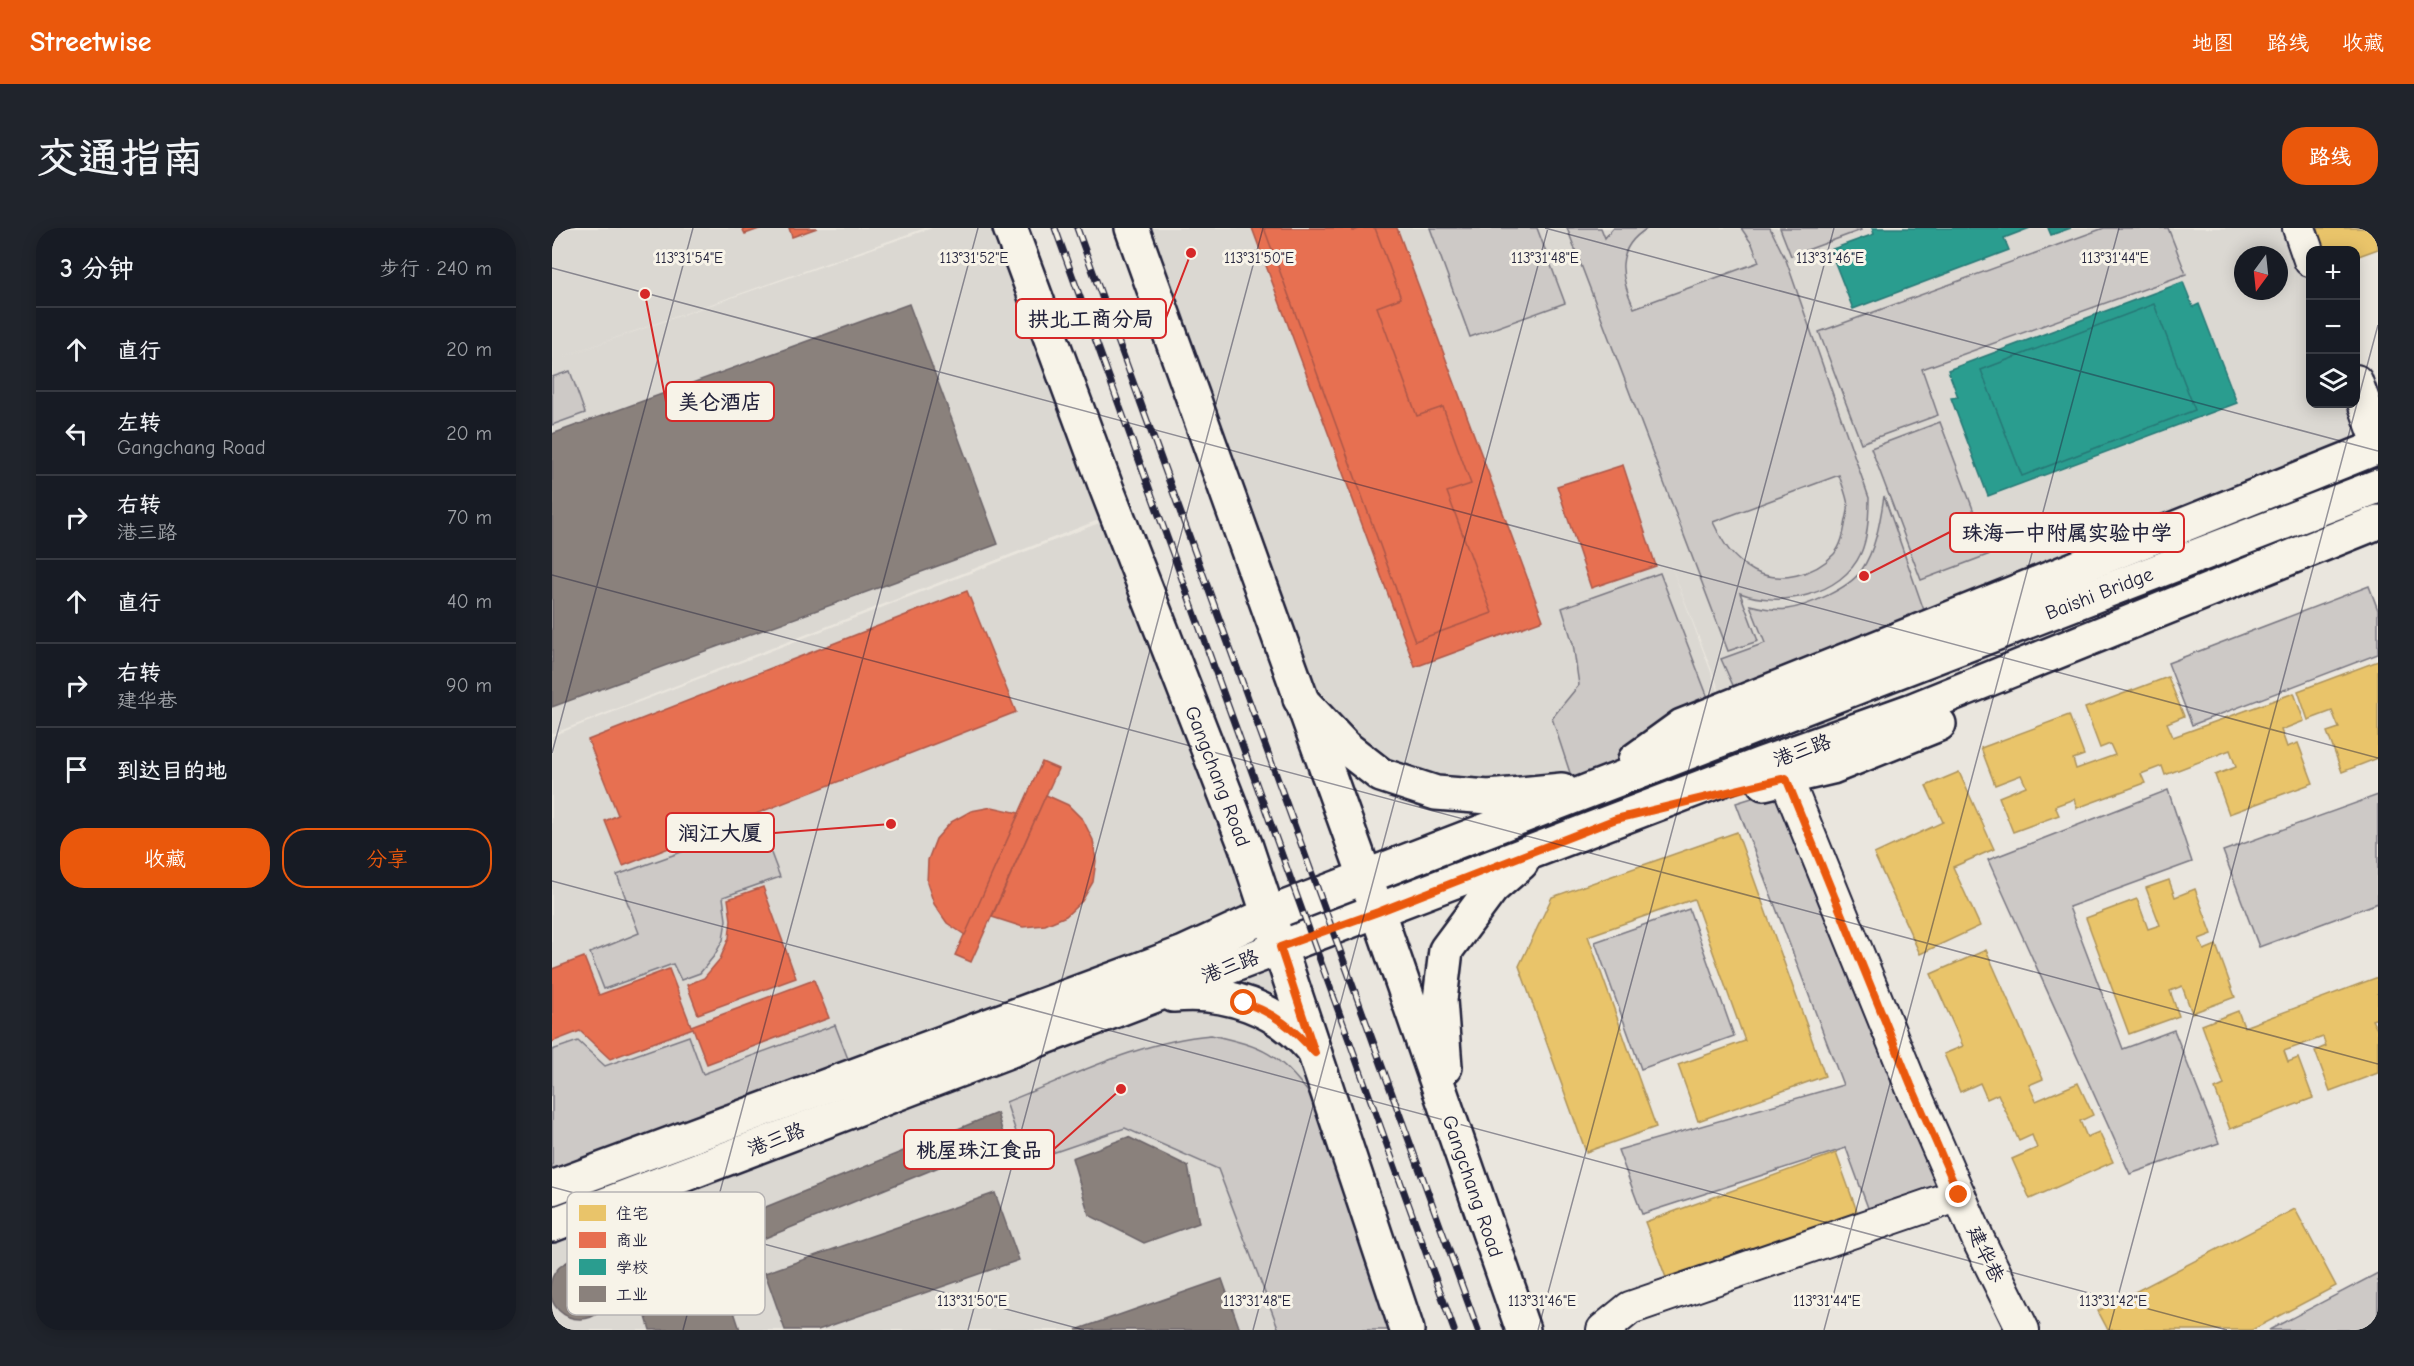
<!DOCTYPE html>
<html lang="zh">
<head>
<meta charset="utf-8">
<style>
  body { margin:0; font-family:"Comic Neue","LXGW WenKai TC",sans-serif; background:#20242c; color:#f1f3f6 }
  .controls { position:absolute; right:18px; top:18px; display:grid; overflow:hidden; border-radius:12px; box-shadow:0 3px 15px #0003 }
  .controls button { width:54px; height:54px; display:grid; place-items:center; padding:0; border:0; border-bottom:2px solid #363941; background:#171b24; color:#f1f3f6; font:30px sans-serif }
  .compass { position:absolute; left:1682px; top:18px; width:54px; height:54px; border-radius:50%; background:#171b24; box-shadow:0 3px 15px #0003; rotate:195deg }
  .stop { position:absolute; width:18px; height:18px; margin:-14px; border:4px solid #ea580c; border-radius:50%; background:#fff }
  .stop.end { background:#ea580c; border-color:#fff; box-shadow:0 2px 6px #0008 }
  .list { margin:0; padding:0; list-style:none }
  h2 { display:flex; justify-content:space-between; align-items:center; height:78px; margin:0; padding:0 24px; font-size:26px }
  h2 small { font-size:20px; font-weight:400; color:#9ea1a6 }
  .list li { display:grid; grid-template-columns:39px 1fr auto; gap:18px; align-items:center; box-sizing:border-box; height:84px; padding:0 24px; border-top:2px solid #363941 }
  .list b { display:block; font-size:22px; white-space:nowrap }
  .list p { margin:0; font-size:20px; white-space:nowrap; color:#9ea1a6 }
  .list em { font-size:20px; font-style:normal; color:#9ea1a6 }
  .actions { display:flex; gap:12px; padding:18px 24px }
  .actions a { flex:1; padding:14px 0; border:2px solid #ea580c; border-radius:24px; text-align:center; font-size:21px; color:#ea580c }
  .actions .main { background:#ea580c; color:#fff }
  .icon { flex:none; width:33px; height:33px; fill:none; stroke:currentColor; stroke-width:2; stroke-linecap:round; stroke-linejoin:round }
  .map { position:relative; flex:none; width:1826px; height:1102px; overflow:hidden; border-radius:24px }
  header { display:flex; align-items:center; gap:36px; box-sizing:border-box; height:84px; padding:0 30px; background:#ea580c; color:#fff }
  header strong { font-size:28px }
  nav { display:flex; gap:33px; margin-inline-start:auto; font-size:21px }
  .intro { display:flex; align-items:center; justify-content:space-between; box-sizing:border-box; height:144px; padding:0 36px }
  h1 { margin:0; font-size:42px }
  .button { padding:15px 27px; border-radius:24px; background:#ea580c; color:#fff; font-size:21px; font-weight:700 }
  main { display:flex; gap:36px; padding:0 36px }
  aside { flex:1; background:#171b24; border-radius:24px; box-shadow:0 3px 15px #0003 }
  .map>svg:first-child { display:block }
  .built { fill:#dbd8d2; fill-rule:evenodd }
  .green { fill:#cdc9c6; stroke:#787680; stroke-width:1.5; fill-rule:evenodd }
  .homes { fill:#e9c46a; stroke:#ad935c; stroke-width:1.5 }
  .shops { fill:#e76f51; stroke:#ac584a; stroke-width:1.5 }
  .schools { fill:#2a9d8f; stroke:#287876; stroke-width:1.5 }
  .industry { fill:#8a817c; stroke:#6b6468; stroke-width:1.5 }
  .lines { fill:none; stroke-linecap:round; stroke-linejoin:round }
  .minor-casing { stroke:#22223b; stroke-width:36 }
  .major-casing { stroke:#22223b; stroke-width:38 }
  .minor { stroke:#f7f3e8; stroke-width:32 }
  .major { stroke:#f7f3e8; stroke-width:33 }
  .rail-casing { stroke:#22223b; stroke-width:7 }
  .rail { stroke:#f7f3e8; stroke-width:4.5; stroke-dasharray:14; stroke-linecap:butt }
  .route { stroke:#ea580c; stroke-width:8 }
  .ticks { fill:none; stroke:#22223b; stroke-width:1.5; stroke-opacity:0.45 }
  .labels { text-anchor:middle; stroke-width:6; stroke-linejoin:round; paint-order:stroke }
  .street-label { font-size:20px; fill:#22223b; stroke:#f7f3e8 }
  .key { fill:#f7f3e8; stroke:#b7b4b4; stroke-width:1.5 }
  .key-label { font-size:16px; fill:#22223b }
  .ticks-label { font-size:15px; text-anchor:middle; fill:#22223b; stroke:#f7f3e8; stroke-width:6; stroke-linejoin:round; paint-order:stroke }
  .leader { fill:none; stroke:#d62828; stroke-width:2 }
  .callout-dot { fill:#d62828; stroke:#f7f3e8; stroke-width:2 }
  .callout { fill:#f7f3e8; stroke:#d62828; stroke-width:2 }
  .callout-label { font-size:21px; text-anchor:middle; font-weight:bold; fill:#22223b }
</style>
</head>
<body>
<header>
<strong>Streetwise</strong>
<nav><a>地图</a><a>路线</a><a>收藏</a></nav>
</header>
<div class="intro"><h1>交通指南</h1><a class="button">路线</a></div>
<main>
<aside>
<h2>3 分钟<small>步行 · 240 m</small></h2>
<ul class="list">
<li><svg class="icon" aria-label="ahead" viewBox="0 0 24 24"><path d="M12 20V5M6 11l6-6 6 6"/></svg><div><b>直行</b></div><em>20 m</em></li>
<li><svg class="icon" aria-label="left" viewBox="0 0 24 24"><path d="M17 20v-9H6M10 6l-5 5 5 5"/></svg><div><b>左转</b><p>Gangchang Road</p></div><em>20 m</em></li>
<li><svg class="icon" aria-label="right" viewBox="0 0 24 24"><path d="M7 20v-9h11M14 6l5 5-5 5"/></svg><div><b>右转</b><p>港三路</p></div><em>70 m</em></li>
<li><svg class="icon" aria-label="ahead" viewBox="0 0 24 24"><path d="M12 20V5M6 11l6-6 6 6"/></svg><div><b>直行</b></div><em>40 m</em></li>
<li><svg class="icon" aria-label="right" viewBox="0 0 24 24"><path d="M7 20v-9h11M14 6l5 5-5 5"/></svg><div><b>右转</b><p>建华巷</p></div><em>90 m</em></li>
<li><svg class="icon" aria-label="arrive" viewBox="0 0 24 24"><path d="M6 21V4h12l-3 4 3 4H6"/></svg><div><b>到达目的地</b></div></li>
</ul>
<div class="actions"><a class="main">收藏</a><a>分享</a></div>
</aside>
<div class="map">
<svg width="1826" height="1102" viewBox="0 0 1826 1102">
  <rect width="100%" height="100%" fill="#eae6de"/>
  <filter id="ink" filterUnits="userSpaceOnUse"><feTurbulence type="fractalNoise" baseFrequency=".0167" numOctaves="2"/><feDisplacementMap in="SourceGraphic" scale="12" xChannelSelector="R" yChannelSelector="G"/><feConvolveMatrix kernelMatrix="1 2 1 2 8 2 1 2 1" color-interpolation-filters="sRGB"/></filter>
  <g filter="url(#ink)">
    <g class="built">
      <path d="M0 0H373L7 130 380 0H456L559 287 0 506Z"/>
      <path d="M580 0H1746L1758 35V176H1804L1826 215 1174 479 1117 332 1172 479 1047 557 937 567 830 544 749 469ZM1691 27H1727V63H1691Z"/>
      <path d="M560 290 713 685 0 957V508Z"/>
      <path d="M726 722 857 1102H0V1000Z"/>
    </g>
    <g class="green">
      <path d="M878 0H985L1013 75 918 109Z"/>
      <path d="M1015 0H1049L1053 10 1061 0H1096C1062 20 1068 49 1082 80L1207 34 1200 16 1189 0H1218L1234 32 1317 270C1317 288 1316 309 1309 325 1290 368 1227 380 1188 365L1206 413 1176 423ZM1287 247C1290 257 1295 268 1296 278 1297 282 1295 287 1294 292 1292 303 1290 317 1282 326 1263 347 1227 356 1202 343 1180 331 1171 315 1161 294Z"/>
      <path d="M1228 0H1308L1309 2 1239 28Z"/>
      <path d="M1552 0H1616L1634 46 1370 141 1386 187 1309 215 1267 104Z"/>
      <path d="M18 143 33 185 0 197V149Z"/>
      <path d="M1388 194 1438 326 1369 352 1319 220Z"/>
      <path d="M1332 268 1374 388 1185 466 1169 431 1213 415 1198 377C1210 380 1223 383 1235 381 1256 378 1296 361 1309 343 1324 321 1328 294 1332 268Z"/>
      <path d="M1108 345 1158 475 1047 552 1021 554 1000 490 1027 457 1021 416 1010 380Z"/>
      <path d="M1817 358 1826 382V426L1640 497 1616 435Z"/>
      <path d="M1232 560 1398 962 1319 988 1294 920 1090 986 1066 922 1291 857 1184 575Z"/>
      <path d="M1616 562 1640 634 1517 679 1571 821 1622 802 1667 915 1578 946 1436 632Z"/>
      <path d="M1826 567V675L1707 719 1671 623Z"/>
      <path d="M208 596 228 649 171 669 174 692 171 712 162 728 148 745 129 752 121 736 52 761 38 725 87 705 65 647Z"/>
      <path d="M1137 681 1182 808 1089 841 1043 714Z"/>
      <path d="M283 797 298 836 0 950V822L26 813 53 838 137 808 151 846Z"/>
      <path d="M659 807C712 819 726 825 759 868L841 1102H727L666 941 573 900 474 934 454 874C520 848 588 813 659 807Z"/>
      <path d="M1826 1045V1102H1717Z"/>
    </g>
    <g class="homes">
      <path d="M1756 0H1826V21L1804 29V22H1764Z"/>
      <path d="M1826 433V530L1790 544 1775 504 1787 500 1780 483 1756 492 1746 463Z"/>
      <path d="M1616 449 1632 488 1615 495 1621 509 1742 465 1752 493 1729 502 1735 519 1746 515 1761 555 1677 586 1663 547 1684 539 1678 522 1613 547 1610 538 1589 546 1593 555 1525 580 1522 571 1503 578 1507 587 1461 604 1447 569 1474 558 1469 547 1443 557 1429 520 1517 487 1532 527 1521 531 1524 541 1563 527 1558 516 1548 520 1533 480Z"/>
      <path d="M1407 544 1442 621 1401 639 1428 698 1368 726 1322 626 1391 594 1374 558Z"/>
      <path d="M1185 604 1273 848 1146 893 1126 837 1193 813 1142 671 1036 708 1104 899 1034 924 967 738 1000 669Z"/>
      <path d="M1617 652 1623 669 1643 661 1660 706 1647 711 1652 722 1664 717 1683 769 1640 785 1630 758 1618 763 1627 788 1577 806 1534 690 1585 671 1596 701 1608 697 1594 660Z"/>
      <path d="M1434 722 1491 851 1477 857 1484 873 1526 855 1541 887 1528 893 1535 909 1547 904 1561 934 1478 971 1460 931 1485 920 1480 907 1467 913 1446 866 1435 871 1428 855 1408 864 1392 826 1411 818 1379 746Z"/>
      <path d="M1826 749V790L1820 792 1826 803V845L1778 863 1763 823 1774 818 1771 809 1732 823 1736 834 1746 830 1761 870 1678 901 1663 861 1672 857 1650 797 1686 783 1692 799Z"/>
      <path d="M1284 925 1306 986 1116 1055 1093 994Z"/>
      <path d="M1743 981 1784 1058 1700 1102H1556L1546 1083Z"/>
    </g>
    <g class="shops">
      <path d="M190 0H210L193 6Z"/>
      <path d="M237 0H265L240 9Z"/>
      <path d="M700 0H845L991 392 863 439Z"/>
      <path d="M712 0H800L801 3 810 0H823L849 70 825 79 865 188 891 179 919 256 895 264 940 385 863 413Z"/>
      <path d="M1071 237 1104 338 1039 360 1005 258Z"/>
      <path d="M415 363 464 484 71 638 53 593 66 587 36 512Z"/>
      <path d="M490 534 506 541 419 734 403 727Z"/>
      <path d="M494 567 516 577 531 592 541 612 544 633 541 654 530 673 514 688 493 697 471 699 440 689Z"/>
      <path d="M440 579 467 585 413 707 395 695 382 676 375 655 376 632 384 611 399 594 419 583Z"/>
      <path d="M211 659 244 750 146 786 135 757 152 750 168 731 177 710 179 692 176 671Z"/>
      <path d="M32 729 47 767 117 741 139 798 262 752 277 790 155 836 141 800 58 831 28 803 0 814V741Z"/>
    </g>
    <g class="schools">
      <path d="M1320 0H1478L1452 10 1457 22 1301 81 1278 22 1322 6Z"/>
      <path d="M1496 0H1519L1499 7Z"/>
      <path d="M1631 54 1641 79 1647 76 1685 175 1436 268 1399 170 1406 169 1396 142Z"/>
      <path d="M1602 76 1643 182 1470 248 1429 142Z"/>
    </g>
    <g class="industry">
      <path d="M357 76 446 316 0 479V206Z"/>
      <path d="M445 885 453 912 169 1028 162 1000Z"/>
      <path d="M576 909 636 938 647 995 592 1015 537 987 520 930Z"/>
      <path d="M443 965 467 1032 266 1102H233L213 1045Z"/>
      <circle cx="28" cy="1061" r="30"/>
      <path d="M670 1051 688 1102H524Z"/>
      <path d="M173 1056 188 1102H98L92 1082Z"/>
    </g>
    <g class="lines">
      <g class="minor-casing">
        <g id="minor">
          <path d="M1747 0 1758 32"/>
          <path d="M1804 153 1826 213"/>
          <path d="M1234 550 1359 857 1426 1011 1471 1102"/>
          <path d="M1051 1102 1078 1080 1407 967"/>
        </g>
      </g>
      <g class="major-casing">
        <g id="major">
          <path d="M458 0 554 259 693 616 855 1102"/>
          <path d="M580 0 826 684 971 1102"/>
          <path d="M748 471 793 519 829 547 884 565 937 569 1010 562"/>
          <path d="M1083 532 1130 498 1826 219"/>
          <path d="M1212 555 1280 539 1387 496"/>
          <path d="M621 767C675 762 725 780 760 821"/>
          <path d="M893 839 888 772 894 722 940 660 969 635"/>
          <path d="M0 960 632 725 717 686 813 649 1826 258"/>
          <path d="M0 997 1210 536 1358 483 1826 294"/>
        </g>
      </g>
      <use href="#minor" class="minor"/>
      <use href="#major" class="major"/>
      <g class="rail-casing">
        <g id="rail">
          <path d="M503 0 902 1102"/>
          <path d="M525 0 926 1102"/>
        </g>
      </g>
      <use href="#rail" class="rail"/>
    </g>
  </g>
  <g class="lines" filter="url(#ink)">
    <path class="route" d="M692 775C722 784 743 802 763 825L728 719 826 684 1064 591 1234 550 1359 857 1407 967"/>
  </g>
  <path class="ticks" d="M993 0 1826 223M0 40 1826 530M0 347 1826 836M0 525 141 0M0 653 1675 1102M0 959 532 1102M131 1102 426 0M416 1102 711 0M701 1102 996 0M986 1102 1282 0M1272 1102 1567 0M1557 1102 1826 97"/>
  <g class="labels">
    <g class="street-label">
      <text transform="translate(1547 365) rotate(-21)" y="7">Baishi Bridge</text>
      <text transform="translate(1250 522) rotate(-20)" y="7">港三路</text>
      <text transform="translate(666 548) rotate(69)" y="7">Gangchang Road</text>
      <text transform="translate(678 738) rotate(-21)" y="7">港三路</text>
      <text transform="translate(224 911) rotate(-21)" y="7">港三路</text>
      <text transform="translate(921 958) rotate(71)" y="7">Gangchang Road</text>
      <text transform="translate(1434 1026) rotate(65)" y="7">建华巷</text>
    </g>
  </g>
  <rect x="15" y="964" width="198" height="123" rx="9" class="key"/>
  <rect x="27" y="977" width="27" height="16" fill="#e9c46a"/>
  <rect x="27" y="1004" width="27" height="16" fill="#e76f51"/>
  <rect x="27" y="1031" width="27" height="16" fill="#2a9d8f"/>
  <rect x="27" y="1058" width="27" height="16" fill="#8a817c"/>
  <g class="key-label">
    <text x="64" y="991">住宅</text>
    <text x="64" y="1018">商业</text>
    <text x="64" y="1045">学校</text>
    <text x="64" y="1072">工业</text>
  </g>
  <g class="ticks-label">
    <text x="137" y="35">113°31'54"E</text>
    <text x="422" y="35">113°31'52"E</text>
    <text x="707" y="35">113°31'50"E</text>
    <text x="993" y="35">113°31'48"E</text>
    <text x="1278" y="35">113°31'46"E</text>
    <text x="1563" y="35">113°31'44"E</text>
    <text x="420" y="1078">113°31'50"E</text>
    <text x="705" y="1078">113°31'48"E</text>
    <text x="990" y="1078">113°31'46"E</text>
    <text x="1275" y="1078">113°31'44"E</text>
    <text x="1561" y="1078">113°31'42"E</text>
  </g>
  <path class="leader" d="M639 25L614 90M93 66L114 174M1312 348L1398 304M339 596L222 605M569 861L502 921"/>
  <g class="callout-dot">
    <circle cx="639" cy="25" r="6"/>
    <circle cx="93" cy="66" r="6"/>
    <circle cx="1312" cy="348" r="6"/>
    <circle cx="339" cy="596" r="6"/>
    <circle cx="569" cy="861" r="6"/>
  </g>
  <g class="callout">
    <rect x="464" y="71" width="150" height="39" rx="6"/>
    <rect x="114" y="154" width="108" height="39" rx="6"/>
    <rect x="1398" y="285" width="234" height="39" rx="6"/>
    <rect x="114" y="585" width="108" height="39" rx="6"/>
    <rect x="352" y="902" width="150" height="39" rx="6"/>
  </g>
  <g class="callout-label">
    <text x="539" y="98">拱北工商分局</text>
    <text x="168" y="181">美仑酒店</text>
    <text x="1515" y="312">珠海一中附属实验中学</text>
    <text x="168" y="612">润江大厦</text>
    <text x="427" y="929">桃屋珠江食品</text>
  </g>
</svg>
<div class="controls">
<button>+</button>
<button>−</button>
<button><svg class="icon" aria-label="layers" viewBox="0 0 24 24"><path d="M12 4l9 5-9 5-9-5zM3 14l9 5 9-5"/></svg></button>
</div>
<svg class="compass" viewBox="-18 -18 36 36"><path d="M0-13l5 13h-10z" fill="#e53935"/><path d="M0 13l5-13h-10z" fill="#9ea1a6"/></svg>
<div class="stop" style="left:692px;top:775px"></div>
<div class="stop end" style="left:1407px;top:967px"></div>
</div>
</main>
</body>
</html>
